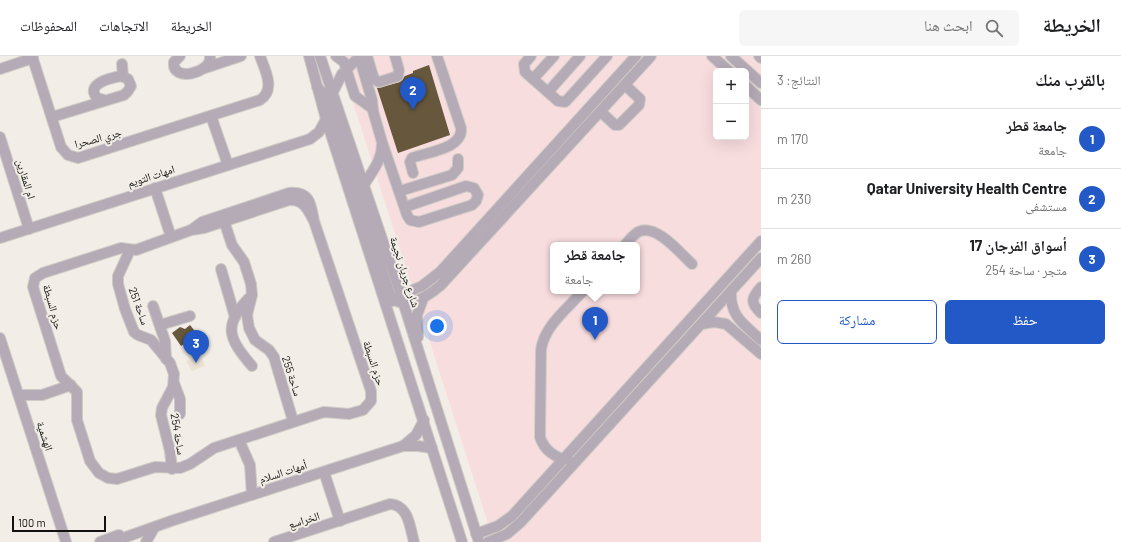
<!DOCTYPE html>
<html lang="ar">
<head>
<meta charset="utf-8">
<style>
  body { margin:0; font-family:Barlow,"Noto Naskh Arabic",sans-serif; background:#f6f6f6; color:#202124; direction:rtl }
  .controls { position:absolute; right:12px; top:12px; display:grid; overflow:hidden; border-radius:6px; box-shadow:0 4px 16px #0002 }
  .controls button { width:36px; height:36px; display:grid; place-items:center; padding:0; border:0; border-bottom:1px solid #e0e0e0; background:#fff; color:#202124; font:20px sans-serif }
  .scale { position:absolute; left:12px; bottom:10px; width:94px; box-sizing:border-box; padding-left:4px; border:2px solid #141210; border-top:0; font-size:11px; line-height:14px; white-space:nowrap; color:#141210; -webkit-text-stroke:3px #f2eee7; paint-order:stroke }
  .you { position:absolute; left:437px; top:270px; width:14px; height:14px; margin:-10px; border:3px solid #fff; border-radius:50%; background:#1a73e8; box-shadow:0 0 0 6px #1a73e833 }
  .badge { display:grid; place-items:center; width:26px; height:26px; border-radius:50%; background:#2259c6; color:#fff; font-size:13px; font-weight:700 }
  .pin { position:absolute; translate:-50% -33px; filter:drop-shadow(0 1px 2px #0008) }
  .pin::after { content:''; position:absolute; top:21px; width:14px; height:12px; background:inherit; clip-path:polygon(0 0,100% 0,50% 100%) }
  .popup { position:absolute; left:550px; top:186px; width:90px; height:52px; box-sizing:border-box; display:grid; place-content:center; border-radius:6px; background:#fff; filter:drop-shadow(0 1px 3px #0005); font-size:13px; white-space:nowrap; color:#757577 }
  .popup b { font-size:15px; color:#202124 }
  .popup::after { content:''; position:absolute; left:50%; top:100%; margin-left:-8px; border:8px solid transparent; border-top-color:#fff }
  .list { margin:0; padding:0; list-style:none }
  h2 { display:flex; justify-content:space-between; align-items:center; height:52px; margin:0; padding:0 16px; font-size:17px }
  h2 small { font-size:13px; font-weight:400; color:#757577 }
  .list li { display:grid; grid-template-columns:26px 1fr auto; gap:12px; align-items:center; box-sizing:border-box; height:60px; padding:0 16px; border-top:1px solid #e0e0e0 }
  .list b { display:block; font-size:15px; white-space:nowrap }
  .list p { margin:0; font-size:13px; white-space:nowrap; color:#757577 }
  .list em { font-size:13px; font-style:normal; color:#757577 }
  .actions { display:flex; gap:8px; padding:12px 16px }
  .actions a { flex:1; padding:9px 0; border:1px solid #2259c6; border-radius:6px; text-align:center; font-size:14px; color:#2259c6 }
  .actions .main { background:#2259c6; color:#fff }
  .icon { flex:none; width:22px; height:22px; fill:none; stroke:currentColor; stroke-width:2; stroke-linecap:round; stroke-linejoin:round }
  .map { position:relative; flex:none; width:761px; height:486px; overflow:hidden; direction:ltr }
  header { display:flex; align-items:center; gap:24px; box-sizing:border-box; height:56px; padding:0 20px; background:#fff; border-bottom:1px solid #e0e0e0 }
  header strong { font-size:19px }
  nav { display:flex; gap:22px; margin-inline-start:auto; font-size:14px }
  .search { width:280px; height:36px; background:#f6f6f6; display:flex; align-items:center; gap:10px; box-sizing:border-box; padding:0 14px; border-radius:6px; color:#757577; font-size:15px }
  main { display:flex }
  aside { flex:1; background:#fff }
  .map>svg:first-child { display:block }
  .built { fill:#ebe2d5 }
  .education { fill:#f8dddf; fill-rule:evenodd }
  .building { fill:#67573c }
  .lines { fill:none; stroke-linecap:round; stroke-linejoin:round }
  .minor-casing { stroke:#cecbc5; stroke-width:12 }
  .minor { stroke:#b5abb6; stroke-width:10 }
  .labels { text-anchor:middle; stroke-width:4; stroke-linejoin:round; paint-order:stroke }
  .street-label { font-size:11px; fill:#141210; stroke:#f2eee7 }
</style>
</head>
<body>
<header>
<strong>الخريطة</strong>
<div class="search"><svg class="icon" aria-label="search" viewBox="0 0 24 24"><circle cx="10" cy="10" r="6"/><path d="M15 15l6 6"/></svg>ابحث هنا</div>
<nav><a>الخريطة</a><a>الاتجاهات</a><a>المحفوظات</a></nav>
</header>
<main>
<aside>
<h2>بالقرب منك<small>النتائج: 3</small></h2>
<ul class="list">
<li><span class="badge">1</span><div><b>جامعة قطر</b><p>جامعة</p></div><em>170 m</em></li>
<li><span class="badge">2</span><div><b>Qatar University Health Centre</b><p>مستشفى</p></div><em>230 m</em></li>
<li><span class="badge">3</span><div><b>أسواق الفرجان 17</b><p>متجر · ساحة 254</p></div><em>260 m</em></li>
</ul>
<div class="actions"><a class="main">حفظ</a><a>مشاركة</a></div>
</aside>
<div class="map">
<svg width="761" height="486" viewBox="0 0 761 486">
  <rect width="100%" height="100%" fill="#f2eee7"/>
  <path class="built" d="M200 296 205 310 192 315 186 305 189 304 188 300Z"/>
  <path class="education" d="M338 0H761V486H494ZM716 15H746V81H716ZM553 189H637V235H553Z"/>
  <g class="building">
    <path d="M429 9 450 79 398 97 377 32 400 26 405 20 413 17V15Z"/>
    <path d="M190 269 198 279 181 290 172 277 180 271 185 273Z"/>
  </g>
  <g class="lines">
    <g class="minor-casing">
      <g id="minor">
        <path d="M32 0 61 91 68 99 78 102 260 44C276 34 265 14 260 0"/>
        <path d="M180 0 174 6C171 27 213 17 210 0"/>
        <path d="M309 0 326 63 462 486"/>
        <path d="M320 0 398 230 479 486"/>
        <path d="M336 0 344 6 355 40 373 53"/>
        <path d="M367 0 374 23 379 26 398 20 399 14 395 0"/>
        <path d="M531 0 524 8 525 16 558 45 565 46 568 43 607 0"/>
        <path d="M712 0 729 15"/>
        <path d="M731 0 761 27"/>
        <path d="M759 0 761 2"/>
        <path d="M361 7 372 44 373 55 382 86 407 159 410 164 419 166 472 149 476 145 478 139 474 132 466 130 405 151"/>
        <path d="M122 8 123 20"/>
        <path d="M205 12 241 0"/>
        <path d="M0 13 33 2"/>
        <path d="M533 23 554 0"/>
        <path d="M746 30 761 44"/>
        <path d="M317 31 325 39 328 45 392 245"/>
        <path d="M333 36 342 18 358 2"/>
        <path d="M548 36 580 0"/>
        <path d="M601 56 615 69H619L639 49 640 43 625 29"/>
        <path d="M211 60 228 109"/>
        <path d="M52 61 124 39 128 35 131 30 128 23 121 20C110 22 85 28 97 42L105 44"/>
        <path d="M0 81 29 173"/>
        <path d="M413 117 410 106 412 102C427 96 463 93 461 72L437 0"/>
        <path d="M364 129C372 115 382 105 382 88"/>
        <path d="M155 132 171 181"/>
        <path d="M400 135 452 119 458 112V103"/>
        <path d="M224 165 232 189 244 206 251 228 252 239 247 259 249 272 255 284 269 294 274 301 293 365"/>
        <path d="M191 174 202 166 289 137C310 135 311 148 314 165L371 335V345L363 354 349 358 324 356 214 392 190 408 180 412 155 411 117 423 108 422 99 417 90 405 77 364V336L61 320 33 231 35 222 43 217 121 192 136 194 191 174 204 172 289 144C304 143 308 154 314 165"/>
        <path d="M0 182 310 83 319 76 326 63"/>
        <path d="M625 189C629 184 633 179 638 176 656 167 680 197 692 208"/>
        <path d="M130 194 118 220V228L125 253 134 276 138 279 151 284 170 307 174 318 173 331 162 352 161 359 170 395 172 413"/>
        <path d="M221 213 235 261"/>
        <path d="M761 231C751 242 750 247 761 257"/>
        <path d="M731 235C730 261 744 268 761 284"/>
        <path d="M383 236C401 256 424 244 441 229L651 0"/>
        <path d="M249 242C222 270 229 283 252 310"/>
        <path d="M395 242 422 230 440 216 636 0"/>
        <path d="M153 250 165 285 166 303"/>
        <path d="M702 268 714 266 726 268 761 298"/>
        <path d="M160 269 190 260"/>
        <path d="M418 281 417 259 423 243"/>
        <path d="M0 282 66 486"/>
        <path d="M174 327 180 343V358"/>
        <path d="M19 339H42L71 329"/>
        <path d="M239 384 250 409 252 439"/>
        <path d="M403 390H418L432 392"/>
        <path d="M568 403C556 403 544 394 540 381L541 294C544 270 568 252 583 235"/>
        <path d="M324 416 340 465"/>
        <path d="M476 478 498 470 512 460 761 185"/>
        <path d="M100 486 119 479"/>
        <path d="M112 486 171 465 403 390 416 379 424 364"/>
        <path d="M146 486 154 472"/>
        <path d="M274 486 390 448C409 449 410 472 414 486"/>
        <path d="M488 486 507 478 520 467 761 202"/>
      </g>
    </g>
    <use href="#minor" class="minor"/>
  </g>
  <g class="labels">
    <g class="street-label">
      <text transform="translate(98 82) rotate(-15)" y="4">جري الصحرا</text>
      <text transform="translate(151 120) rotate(-18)" y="4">امهات التويم</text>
      <text transform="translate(26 123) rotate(73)" y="4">ام المقارين</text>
      <text transform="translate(405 216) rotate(72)" y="4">شارع جريان نجيمة</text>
      <text transform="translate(139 250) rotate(70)" y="4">ساحة 251</text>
      <text transform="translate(53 251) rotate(74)" y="4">حزم السبطة</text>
      <text transform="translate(374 307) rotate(72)" y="4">حزم السبطة</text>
      <text transform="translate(292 320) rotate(72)" y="4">ساحة 255</text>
      <text transform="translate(178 378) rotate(80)" y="4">ساحة 254</text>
      <text transform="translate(45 380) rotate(72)" y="4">الهشمية</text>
      <text transform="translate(283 416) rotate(-18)" y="4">أمهات السلام</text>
      <text transform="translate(304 464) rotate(-18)" y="4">الخراسع</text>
    </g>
  </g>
</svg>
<div class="controls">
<button>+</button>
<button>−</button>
</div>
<div class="scale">100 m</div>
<div class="you"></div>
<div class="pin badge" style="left:595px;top:284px">1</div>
<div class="popup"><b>جامعة قطر</b>جامعة</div>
<div class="pin badge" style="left:413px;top:54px">2</div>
<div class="pin badge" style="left:196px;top:307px">3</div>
</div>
</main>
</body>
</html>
